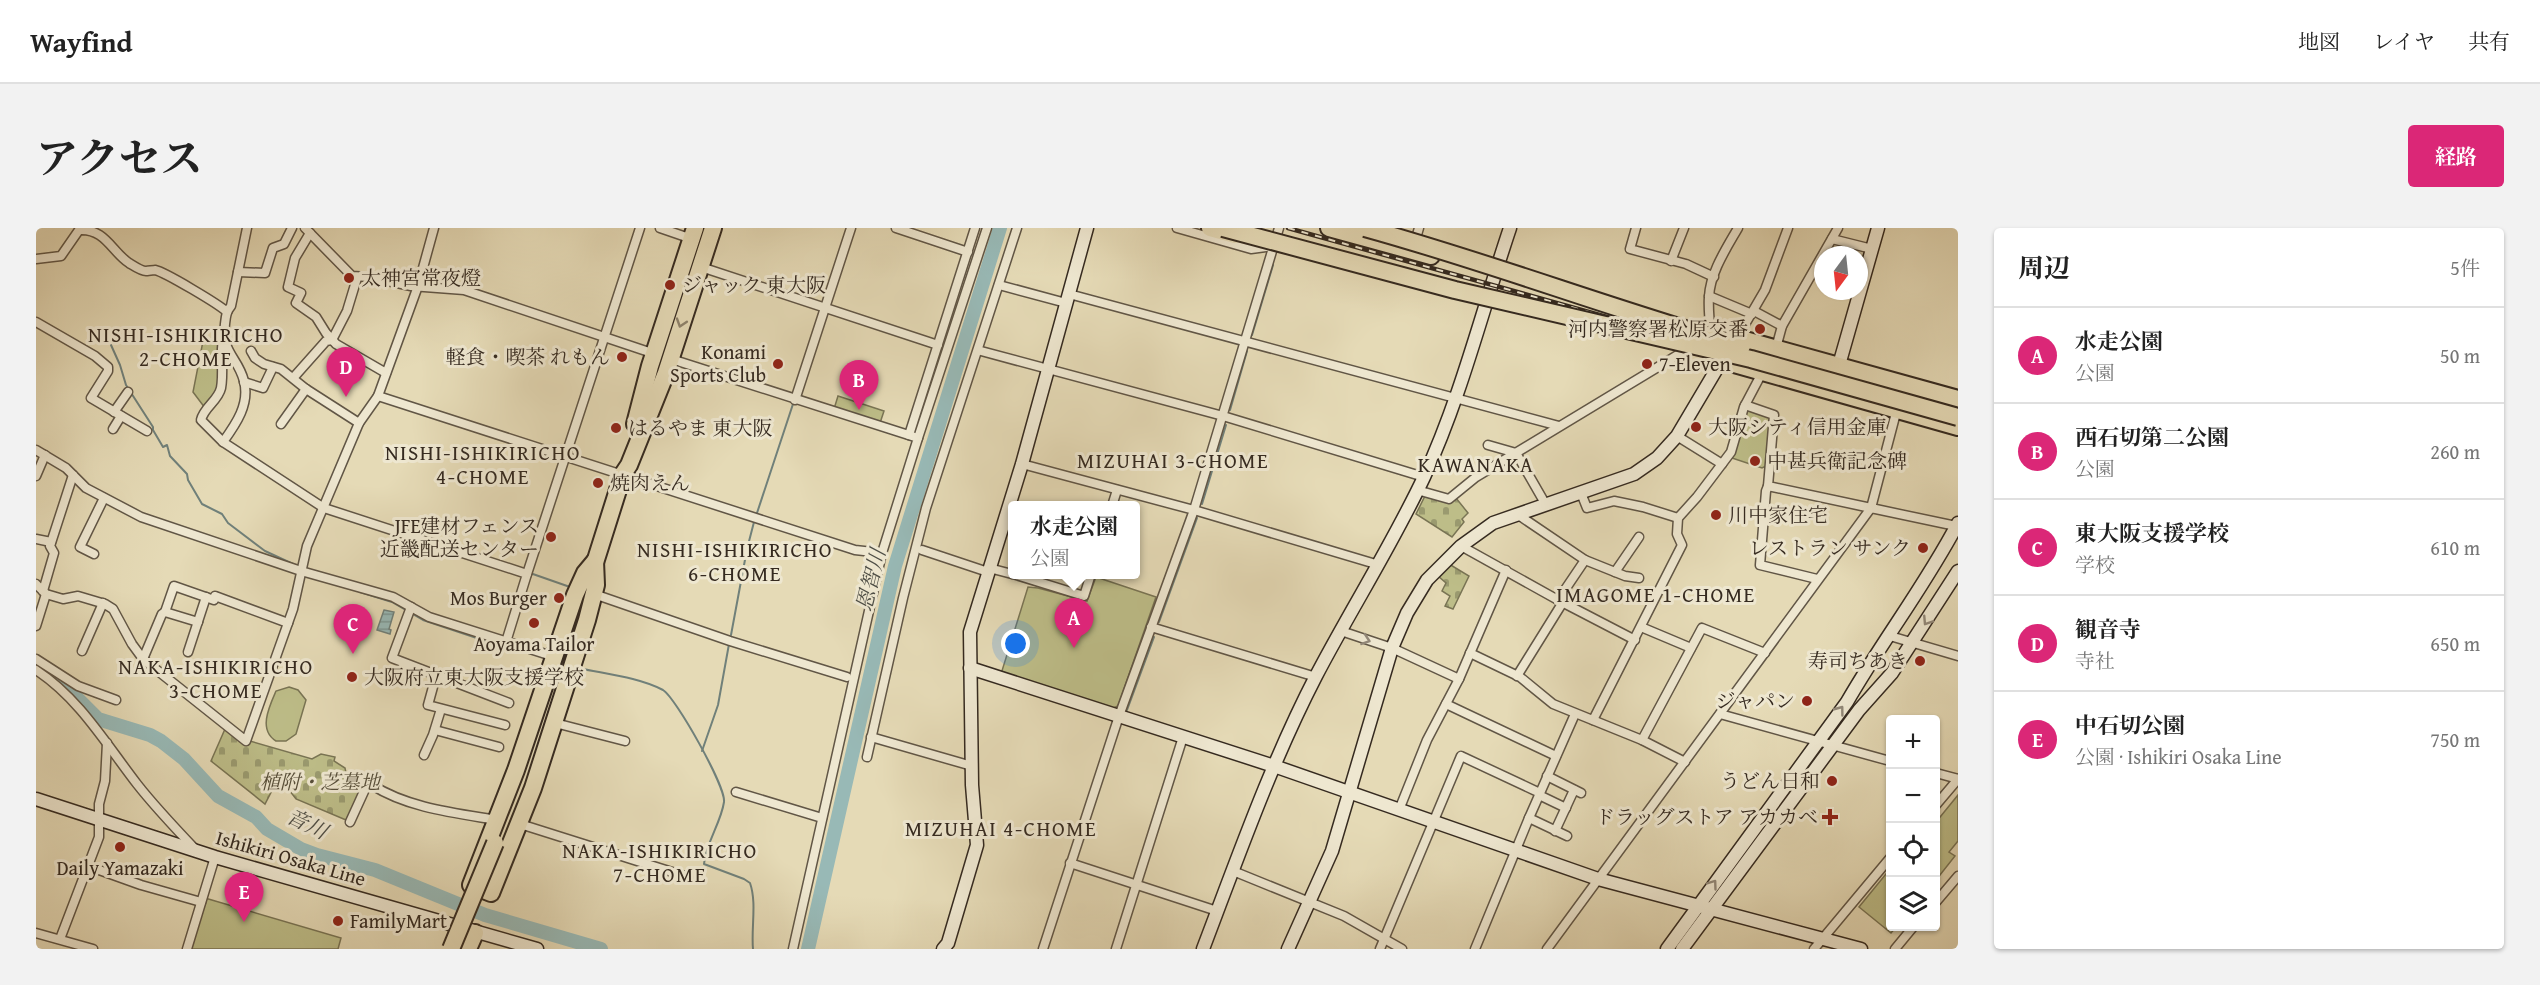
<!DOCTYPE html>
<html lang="ja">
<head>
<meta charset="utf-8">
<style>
  body { margin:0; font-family:"Gentium Book Plus","Noto Serif JP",serif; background:#f2f2f2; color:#222 }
  .controls { position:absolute; right:18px; bottom:18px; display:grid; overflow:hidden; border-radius:6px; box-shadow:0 2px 4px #0004 }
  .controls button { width:54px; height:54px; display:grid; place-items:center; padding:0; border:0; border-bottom:2px solid #e0e0e0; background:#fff; color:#222; font:30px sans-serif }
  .compass { position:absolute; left:1778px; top:18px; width:54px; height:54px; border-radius:50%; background:#fff; box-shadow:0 2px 4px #0004; rotate:195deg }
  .you { position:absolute; left:980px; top:416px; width:21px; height:21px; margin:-15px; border:4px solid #fff; border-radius:50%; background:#1a73e8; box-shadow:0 0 0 9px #1a73e833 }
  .badge { display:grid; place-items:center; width:39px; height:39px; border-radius:50%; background:#db2777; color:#fff; font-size:20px; font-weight:700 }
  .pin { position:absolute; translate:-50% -50px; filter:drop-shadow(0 2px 3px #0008) }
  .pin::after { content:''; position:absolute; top:32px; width:21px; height:18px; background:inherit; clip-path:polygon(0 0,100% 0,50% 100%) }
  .popup { position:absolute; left:972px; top:273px; width:132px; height:78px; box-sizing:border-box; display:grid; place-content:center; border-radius:6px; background:#fff; filter:drop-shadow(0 2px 4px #0005); font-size:20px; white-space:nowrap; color:#767676 }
  .popup b { font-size:22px; color:#222 }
  .popup::after { content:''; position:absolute; left:50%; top:100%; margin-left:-12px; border:12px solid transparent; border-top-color:#fff }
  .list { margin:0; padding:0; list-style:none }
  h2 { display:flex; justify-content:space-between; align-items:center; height:78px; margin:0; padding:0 24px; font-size:26px }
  h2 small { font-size:20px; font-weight:400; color:#767676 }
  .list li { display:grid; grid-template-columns:39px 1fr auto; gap:18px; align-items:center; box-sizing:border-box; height:96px; padding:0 24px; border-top:2px solid #e0e0e0 }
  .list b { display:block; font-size:22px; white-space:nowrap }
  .list p { margin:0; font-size:20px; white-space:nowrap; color:#767676 }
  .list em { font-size:20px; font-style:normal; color:#767676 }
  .icon { flex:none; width:33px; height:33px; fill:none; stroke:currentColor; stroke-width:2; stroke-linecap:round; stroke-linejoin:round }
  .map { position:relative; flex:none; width:1922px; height:721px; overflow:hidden; border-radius:6px }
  header { display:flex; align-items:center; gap:36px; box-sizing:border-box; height:84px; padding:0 30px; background:#fff; border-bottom:2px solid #e0e0e0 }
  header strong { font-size:28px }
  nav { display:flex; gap:33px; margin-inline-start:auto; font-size:21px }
  .intro { display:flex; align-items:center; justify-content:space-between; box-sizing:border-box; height:144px; padding:0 36px }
  h1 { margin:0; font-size:42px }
  .button { padding:15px 27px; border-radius:6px; background:#db2777; color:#fff; font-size:21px; font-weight:700 }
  main { display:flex; gap:36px; padding:0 36px }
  aside { flex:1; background:#fff; border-radius:6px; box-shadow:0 2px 4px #0004 }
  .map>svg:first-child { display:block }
  .cemetery { fill:url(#cemetery-stones); stroke:#797454; stroke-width:1.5 }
  .park { fill:#bdbd88; stroke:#797454; stroke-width:1.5 }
  .water { fill:url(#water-rules); stroke:#70807a; stroke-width:1.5 }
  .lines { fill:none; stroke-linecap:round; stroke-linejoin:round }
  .stream { stroke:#70807a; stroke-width:2 }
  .river { stroke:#98b9b6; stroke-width:14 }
  .street-casing { stroke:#615646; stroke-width:11 }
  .secondary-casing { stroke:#352a20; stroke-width:15 }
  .highway-casing { stroke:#352a20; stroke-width:20 }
  .street { stroke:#eee7d0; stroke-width:8 }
  .secondary { stroke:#eee7d0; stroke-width:12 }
  .highway { stroke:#e5dab6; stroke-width:16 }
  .rail-casing { stroke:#352a20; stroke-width:4.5 }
  .rail { stroke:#eee7d0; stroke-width:2; stroke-dasharray:7; stroke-linecap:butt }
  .highway-bridge-casing { stroke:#352a20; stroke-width:20; stroke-linecap:butt }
  .highway-bridge { stroke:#e5dab6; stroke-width:16 }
  .oneway { stroke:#8d826b }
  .oneway2 { stroke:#928878 }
  .poi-dot { fill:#8f2418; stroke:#eee7d0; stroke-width:2 }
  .labels { text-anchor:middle; stroke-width:6; stroke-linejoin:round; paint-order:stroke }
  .poi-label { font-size:20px; fill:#352a20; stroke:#eee7d0; text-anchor:start }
  .park-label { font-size:20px; font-style:italic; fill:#574f3a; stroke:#eee7d0 }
  .street-label { font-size:20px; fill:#352a20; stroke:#eee7d0 }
  .neighbourhood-label { font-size:21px; letter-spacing:1.5px; fill:#352a20; stroke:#eee7d0 }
  .water-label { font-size:21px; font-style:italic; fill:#4e4e46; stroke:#eee7d0 }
</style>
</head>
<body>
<header>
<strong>Wayfind</strong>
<nav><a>地図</a><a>レイヤ</a><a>共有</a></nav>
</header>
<div class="intro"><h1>アクセス</h1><a class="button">経路</a></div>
<main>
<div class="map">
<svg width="1922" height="721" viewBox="0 0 1922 721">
  <defs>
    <pattern id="cemetery-stones" width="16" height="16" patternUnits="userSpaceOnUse" patternTransform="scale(1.5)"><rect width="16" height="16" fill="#bdbd88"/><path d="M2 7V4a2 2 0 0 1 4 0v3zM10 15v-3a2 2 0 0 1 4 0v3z" fill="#9a9a6f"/></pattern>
    <pattern id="water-rules" width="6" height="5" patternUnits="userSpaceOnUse" patternTransform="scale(1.5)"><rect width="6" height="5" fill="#98b9b6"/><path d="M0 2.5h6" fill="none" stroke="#7d9794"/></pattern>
  </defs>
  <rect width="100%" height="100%" fill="#e5dab6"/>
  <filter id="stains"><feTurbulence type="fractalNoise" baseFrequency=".00333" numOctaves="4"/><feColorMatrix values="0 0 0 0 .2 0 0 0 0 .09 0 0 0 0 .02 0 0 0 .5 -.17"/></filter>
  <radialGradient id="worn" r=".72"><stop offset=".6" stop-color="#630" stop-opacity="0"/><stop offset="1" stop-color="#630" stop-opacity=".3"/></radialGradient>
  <g class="cemetery">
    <path d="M1389 268 1413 275 1420 270 1432 285 1426 291 1428 294 1416 309 1380 286Z"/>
    <path d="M1413 336 1433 348 1417 381 1409 378 1414 368 1406 363 1410 355 1402 348Z"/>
    <path d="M189 501 214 513 276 531 285 526 299 529 298 533 309 540 310 545 331 551 310 592 260 571 243 549 229 576 175 533Z"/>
  </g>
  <g class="park">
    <path d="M167 113 185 116 184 159 169 180 157 164Z"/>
    <path d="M802 168 848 183 844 195 798 181Z"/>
    <path d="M1712 181 1735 190 1730 238 1726 240 1696 230 1709 183Z"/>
    <path d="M1060 349 1120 369 1082 478 1075 481 965 446 992 359 1002 360 1051 373Z"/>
    <path d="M253 459 262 462 270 472 260 506 250 513H240C222 502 233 479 240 463Z"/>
    <path d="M1922 567V613L1913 624 1919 628 1900 652V594Z"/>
    <path d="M1854 641V698L1860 699 1855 705 1823 679Z"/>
    <path d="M169 670 305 710 302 721H154Z"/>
  </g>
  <path class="water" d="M348 382 358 384 353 401 355 402 354 406 341 402Z"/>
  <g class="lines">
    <g class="stream">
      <path d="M1216 107 1237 37"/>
      <path d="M75 117 84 137 90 157 117 199V202L127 219 131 217 134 228 151 246 152 252 166 276 186 286 192 295 229 323 257 336"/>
      <path d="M1194 182 1211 123"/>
      <path d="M1166 276 1190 197"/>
      <path d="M721 285 757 176"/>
      <path d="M494 345 534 359"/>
      <path d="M324 364 356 374 387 392 485 425"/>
      <path d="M1123 394 1161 290"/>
      <path d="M695 407 711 321 718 294"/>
      <path d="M542 440C569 446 602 449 627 462 640 470 690 559 688 574 685 595 670 614 668 636L708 651 714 655C721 675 715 700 717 721"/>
      <path d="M1091 482 1118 409"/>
      <path d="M666 523 682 477 693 416"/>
    </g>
    <g class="river">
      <path d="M0 436 21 450 62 491 114 507 125 513 148 531 182 568 220 589 231 601 265 621 281 627 339 642 449 687 565 721"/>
      <path d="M772 721 859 338 964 0"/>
    </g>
    <g class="street-casing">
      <g id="street">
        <path d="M211 0 195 78C190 84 190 88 189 96 185 125 202 129 208 153 214 176 200 196 187 214L288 280 491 346 470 414"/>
        <path d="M269 0 316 48 333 49 375 58 428 62 619 126"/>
        <path d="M624 0 656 11"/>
        <path d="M860 0 932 24"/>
        <path d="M1141 0 1215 21 1237 18"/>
        <path d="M1600 0 1594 21 1650 36 1678 49"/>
        <path d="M274 5 259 30 252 59 265 65 260 75 280 89 290 105 300 116 350 145"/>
        <path d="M1380 10 1383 0"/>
        <path d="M1796 11 1836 21"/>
        <path d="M0 31 25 28 43 2C69 0 76 24 93 35 98 38 105 43 110 43 111 43 118 42 119 42 129 44 184 77 191 84"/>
        <path d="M1635 33 1648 0"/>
        <path d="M665 39 902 117"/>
        <path d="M202 44 229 45 237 20 248 16 256 0"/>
        <path d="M963 57 1030 75"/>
        <path d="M1033 66 1523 198"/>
        <path d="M1673 68 1716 86"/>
        <path d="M1718 83 1746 98"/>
        <path d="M0 94 59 128 72 139V143L55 170 111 203"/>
        <path d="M1674 103C1674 92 1672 80 1673 69 1674 45 1690 21 1702 0"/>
        <path d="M1701 110 1729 62 1752 0"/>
        <path d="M1740 120 1746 98 1802 0"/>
        <path d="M215 123 219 130 228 136 245 141 270 161 323 195"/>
        <path d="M945 123 1187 188 1388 249"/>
        <path d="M632 130 882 210 846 325 757 721"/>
        <path d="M258 149 290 113 296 112 311 83 321 50"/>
        <path d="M208 154 227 160 237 139"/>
        <path d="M342 168 819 322 846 325"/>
        <path d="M759 172 815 0"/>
        <path d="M1709 177 1738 187 1732 258 1835 280 1861 181"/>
        <path d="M78 184 92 164"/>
        <path d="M245 196 270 161"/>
        <path d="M77 201 85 188"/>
        <path d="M873 207 939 0"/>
        <path d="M1641 208 1686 236"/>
        <path d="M882 210 951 0"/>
        <path d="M187 214 165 192C168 179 182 173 185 160 188 144 184 127 187 111"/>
        <path d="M1452 217 1480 225 1510 277"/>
        <path d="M0 222 30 240 50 260 105 289 265 343 357 369 393 389 519 429"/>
        <path d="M986 236 1158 282 1343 337"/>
        <path d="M0 248 9 227"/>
        <path d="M1732 258 1730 263 1724 337 1781 351"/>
        <path d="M1381 262 1413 271 1440 249 1650 122"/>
        <path d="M1545 265 1551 280 1578 273 1607 279 1642 290"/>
        <path d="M1076 278 1081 262"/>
        <path d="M0 311 15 314"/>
        <path d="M1425 318 1522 372 1549 332 1481 286"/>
        <path d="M886 322 952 344"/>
        <path d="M58 326 44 319 68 270"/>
        <path d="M1549 332 1589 348 1603 350"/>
        <path d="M953 340 976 346"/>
        <path d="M1579 344 1603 309"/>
        <path d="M491 346 604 0"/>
        <path d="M977 346 1048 368 1055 346"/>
        <path d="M0 356 10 366 27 371 42 368 69 376 77 381 96 416 107 431 210 513 257 381 271 318 323 195 342 168 382 58 398 0"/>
        <path d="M7 363 18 325 14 318 37 247"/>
        <path d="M555 365 694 413 811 449"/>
        <path d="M1522 372 1599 412"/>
        <path d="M375 379 356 430 473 475"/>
        <path d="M129 384 138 358 178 372 179 368 252 395"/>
        <path d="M0 398 10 366"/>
        <path d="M1115 399 1280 449"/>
        <path d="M1605 399 1655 420"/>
        <path d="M1305 403 1356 420 1423 451 1470 342"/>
        <path d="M1854 408 1922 428"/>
        <path d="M46 423 67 375"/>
        <path d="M152 424 170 369"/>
        <path d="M1434 425 1484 449 1517 476 1606 512 1649 534"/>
        <path d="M0 431 42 458 80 472"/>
        <path d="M107 431 126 386 129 384 162 394"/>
        <path d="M0 442C43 470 70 516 101 556 119 579 139 600 159 621"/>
        <path d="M400 448 392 477 469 497"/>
        <path d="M1481 448 1527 374"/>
        <path d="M1410 476 1520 528"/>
        <path d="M1684 486 1854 533"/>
        <path d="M1557 492 1646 317 1641 306 1642 290 1661 269 1695 224 1708 179 1727 143"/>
        <path d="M519 495 589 513"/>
        <path d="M399 502 463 519"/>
        <path d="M835 509 936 538"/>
        <path d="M1606 512 1666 400 1729 425"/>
        <path d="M388 527 397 507 405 481"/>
        <path d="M831 529 867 370 890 280 981 0"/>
        <path d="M1900 545 1922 551"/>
        <path d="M1511 548 1545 565"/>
        <path d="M700 564 786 590"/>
        <path d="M1503 567 1530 580"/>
        <path d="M1900 577 1922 551"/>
        <path d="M1363 582 1391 512 1423 451"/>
        <path d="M1493 590 1531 608"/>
        <path d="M314 594 330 559 336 557C372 580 419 585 461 592"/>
        <path d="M484 596 652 649"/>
        <path d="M1519 603 1538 562"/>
        <path d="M1034 635 1181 683"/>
        <path d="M52 638 105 657 165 674"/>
        <path d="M1197 643 1308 688 1366 721"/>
        <path d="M1900 674 1922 648"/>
        <path d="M0 705 57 721"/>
        <path d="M24 711 63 609V576L69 553 71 515"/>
        <path d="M151 721 179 629"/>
        <path d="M1007 721 1083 488 1158 282 1243 0"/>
        <path d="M1080 721 1147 509"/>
        <path d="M1344 721 1425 528 1504 565"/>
        <path d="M1439 721 1493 590 1539 486"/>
        <path d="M1511 721 1835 280 1920 298"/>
        <path d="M1778 721 1854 630"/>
        <path d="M1859 721 1878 698"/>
      </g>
    </g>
    <g class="secondary-casing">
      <g id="secondary">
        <path d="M1803 137 1842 0"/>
        <path d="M934 440 1238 538 1562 651 1825 721"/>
        <path d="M0 571 179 629 501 721"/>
        <path d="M907 721 912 715 941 617 936 557 934 404 986 236 1051 0"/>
        <path d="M1167 721C1202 629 1235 535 1280 448 1315 381 1356 317 1388 249 1425 169 1446 83 1474 0"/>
        <path d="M1252 721 1296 623 1356 420 1371 385 1391 352 1425 318 1457 295 1598 246 1621 230 1641 208 1689 127"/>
        <path d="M1631 721 1811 474C1846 413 1889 358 1922 295"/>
        <path d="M1646 721 1823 482 1856 445 1922 343"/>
      </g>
    </g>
    <g class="highway-casing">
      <g id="highway">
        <path d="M1174 0 1199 7"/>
        <path d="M1293 0 1395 28"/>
        <path d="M1691 107 1922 171"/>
        <path d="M1677 130 1922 199"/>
        <path d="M599 196 614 138 659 0"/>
        <path d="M559 333 560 357 551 392 497 560 455 665 435 657 480 542 539 367 549 345Z"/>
        <path d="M557 341 587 246 593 237 630 145 677 0"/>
        <path d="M432 721 439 705"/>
      </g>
    </g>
    <use href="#street" class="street"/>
    <use href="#secondary" class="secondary"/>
    <use href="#highway" class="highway"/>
    <g class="rail-casing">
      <path id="rail" d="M1252 0 1922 187"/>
    </g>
    <use href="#rail" class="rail"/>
    <g class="highway-bridge-casing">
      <g id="highway-bridge">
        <path d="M1187 0 1419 62 1715 131 1922 189"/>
        <path d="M1329 0C1456 35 1579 82 1706 118"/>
        <path d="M415 721 459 615"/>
      </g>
    </g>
    <use href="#highway-bridge" class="highway-bridge"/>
  </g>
  <defs><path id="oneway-chevron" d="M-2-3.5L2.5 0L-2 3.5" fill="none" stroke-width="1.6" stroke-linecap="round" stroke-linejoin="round" transform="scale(1.5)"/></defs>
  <use class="oneway" href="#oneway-chevron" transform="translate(645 95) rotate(108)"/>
  <g class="oneway2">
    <use href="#oneway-chevron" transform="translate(1891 393) rotate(123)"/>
    <use href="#oneway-chevron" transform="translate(1330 412) rotate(19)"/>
    <use href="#oneway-chevron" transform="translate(1804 482) rotate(-53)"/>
    <use href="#oneway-chevron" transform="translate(1677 656) rotate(-54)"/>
  </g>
  <g class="poi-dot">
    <circle cx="313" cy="50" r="6"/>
    <circle cx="634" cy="57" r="6"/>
    <circle cx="1724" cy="101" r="6"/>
    <circle cx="586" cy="129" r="6"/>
    <circle cx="742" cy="136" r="6"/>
    <circle cx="1611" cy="136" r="6"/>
    <circle cx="1660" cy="199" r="6"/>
    <circle cx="580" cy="200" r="6"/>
    <circle cx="1719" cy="233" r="6"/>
    <circle cx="562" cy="255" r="6"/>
    <circle cx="1680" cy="287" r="6"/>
    <circle cx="515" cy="309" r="6"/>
    <circle cx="1887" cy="320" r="6"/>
    <circle cx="523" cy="370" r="6"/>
    <circle cx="498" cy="395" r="6"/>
    <circle cx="1884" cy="433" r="6"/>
    <circle cx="316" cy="449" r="6"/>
    <circle cx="1771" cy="473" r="6"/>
    <circle cx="1796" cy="553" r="6"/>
    <path d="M1791 580h6v6h6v6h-6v6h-6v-6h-6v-6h6z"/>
    <circle cx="84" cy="619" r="6"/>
    <circle cx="302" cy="693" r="6"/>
  </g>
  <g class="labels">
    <g class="poi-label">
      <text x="325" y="57">太神宮常夜燈</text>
      <text x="646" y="64">ジャック 東大阪</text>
      <text x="1712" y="108" text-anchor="end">河内警察署松原交番</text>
      <text x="730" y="131" text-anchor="end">Konami<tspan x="730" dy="23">Sports Club</tspan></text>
      <text x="574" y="136" text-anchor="end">軽食・喫茶 れもん</text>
      <text x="1623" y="143">7-Eleven</text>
      <text x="1672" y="206">大阪シティ信用金庫</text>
      <text x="592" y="207">はるやま 東大阪</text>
      <text x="1731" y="240">中甚兵衛記念碑</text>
      <text x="574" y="262">焼肉えん</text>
      <text x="1692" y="294">川中家住宅</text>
      <text x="503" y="305" text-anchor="end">JFE建材フェンス<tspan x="503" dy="23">近畿配送センター</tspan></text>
      <text x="1875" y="327" text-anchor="end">レストラン サンク</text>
      <text x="511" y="377" text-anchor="end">Mos Burger</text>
      <text x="498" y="423" text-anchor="middle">Aoyama Tailor</text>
      <text x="1872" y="440" text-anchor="end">寿司ちあき</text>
      <text x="328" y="456">大阪府立東大阪支援学校</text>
      <text x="1759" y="480" text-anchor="end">ジャパン</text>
      <text x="1784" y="560" text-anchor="end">うどん日和</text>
      <text x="1782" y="596" text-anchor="end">ドラッグストア アカカベ</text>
      <text x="84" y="647" text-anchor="middle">Daily Yamazaki</text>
      <text x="314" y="700">FamilyMart</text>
    </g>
    <g class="park-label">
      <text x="284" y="561">植附・芝墓地</text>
    </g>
    <g class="street-label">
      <text transform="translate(255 630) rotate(16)" y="7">Ishikiri Osaka Line</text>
    </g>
    <g class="neighbourhood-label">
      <text x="150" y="114">NISHI-ISHIKIRICHO<tspan x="150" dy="24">2-CHOME</tspan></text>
      <text x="447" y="232">NISHI-ISHIKIRICHO<tspan x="447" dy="24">4-CHOME</tspan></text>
      <text x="1137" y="240">MIZUHAI 3-CHOME</text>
      <text x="1440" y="244">KAWANAKA</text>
      <text x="699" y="329">NISHI-ISHIKIRICHO<tspan x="699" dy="24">6-CHOME</tspan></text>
      <text x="1620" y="374">IMAGOME 1-CHOME</text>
      <text x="180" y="446">NAKA-ISHIKIRICHO<tspan x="180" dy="24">3-CHOME</tspan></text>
      <text x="965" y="608">MIZUHAI 4-CHOME</text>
      <text x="624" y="630">NAKA-ISHIKIRICHO<tspan x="624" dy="24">7-CHOME</tspan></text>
    </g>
    <g class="water-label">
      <text transform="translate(835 352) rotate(-76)" y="7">恩智川</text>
      <text transform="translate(271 596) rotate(26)" y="7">音川</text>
    </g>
  </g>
  <rect width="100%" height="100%" filter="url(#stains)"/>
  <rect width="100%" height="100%" fill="url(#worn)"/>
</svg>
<div class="controls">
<button>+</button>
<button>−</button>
<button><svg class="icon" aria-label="locate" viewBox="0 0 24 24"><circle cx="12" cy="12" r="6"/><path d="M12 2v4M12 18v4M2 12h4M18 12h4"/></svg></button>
<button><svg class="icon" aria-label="layers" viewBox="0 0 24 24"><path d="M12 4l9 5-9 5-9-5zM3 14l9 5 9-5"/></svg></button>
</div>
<svg class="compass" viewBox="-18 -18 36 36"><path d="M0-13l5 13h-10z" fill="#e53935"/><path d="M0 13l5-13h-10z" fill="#767676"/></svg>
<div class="you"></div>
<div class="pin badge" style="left:1038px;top:420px">A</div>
<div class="popup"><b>水走公園</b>公園</div>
<div class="pin badge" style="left:823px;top:182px">B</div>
<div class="pin badge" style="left:317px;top:426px">C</div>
<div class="pin badge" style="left:310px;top:169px">D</div>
<div class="pin badge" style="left:208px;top:694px">E</div>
</div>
<aside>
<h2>周辺<small>5件</small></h2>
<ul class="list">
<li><span class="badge">A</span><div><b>水走公園</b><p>公園</p></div><em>50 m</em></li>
<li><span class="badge">B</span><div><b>西石切第二公園</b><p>公園</p></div><em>260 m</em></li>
<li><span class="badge">C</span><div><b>東大阪支援学校</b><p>学校</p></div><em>610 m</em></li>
<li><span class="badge">D</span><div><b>観音寺</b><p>寺社</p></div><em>650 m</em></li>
<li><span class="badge">E</span><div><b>中石切公園</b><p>公園 · Ishikiri Osaka Line</p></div><em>750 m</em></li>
</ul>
</aside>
</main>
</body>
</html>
